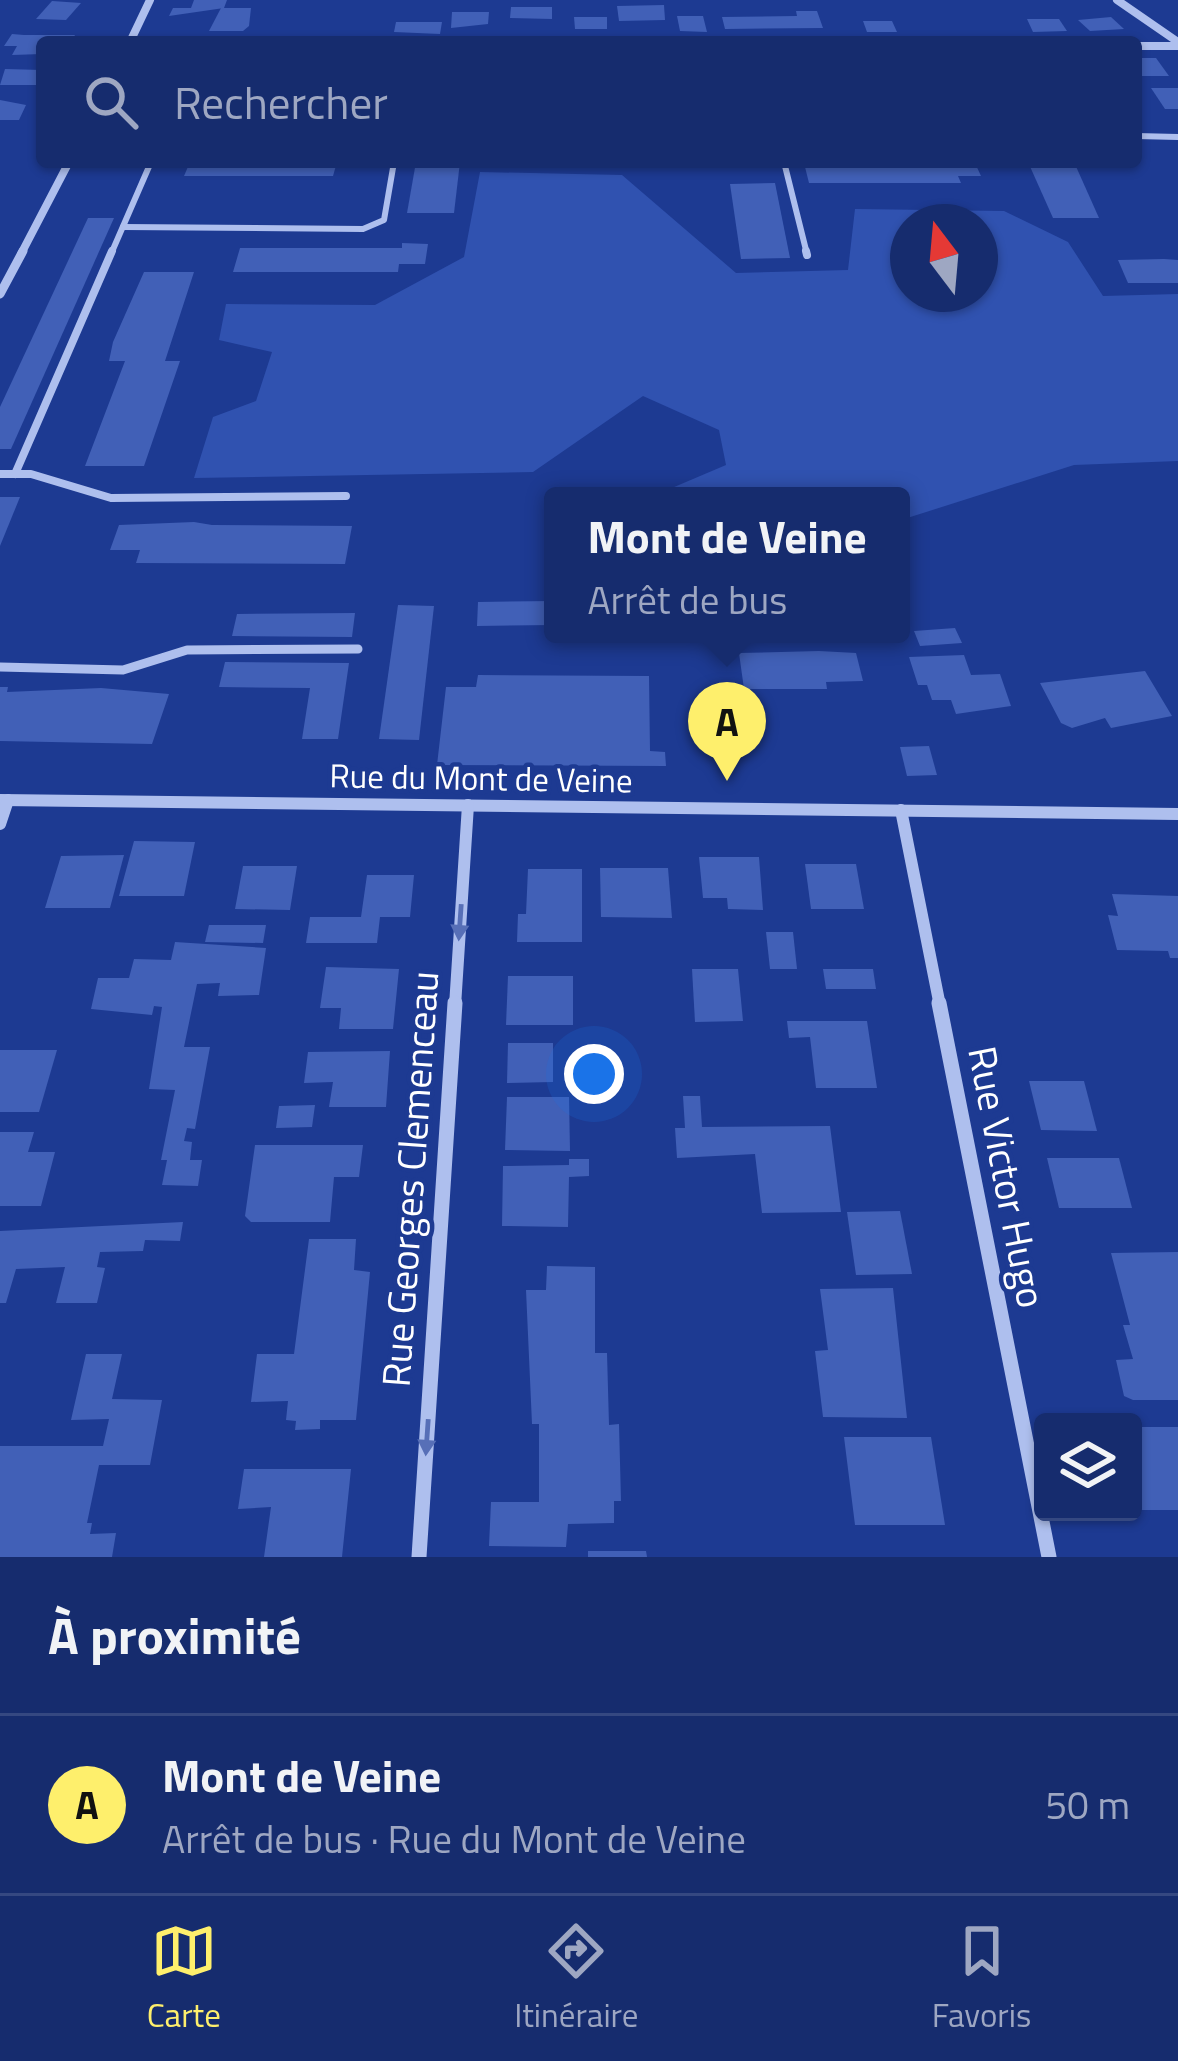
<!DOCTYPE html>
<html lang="fr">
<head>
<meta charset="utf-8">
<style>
  body { margin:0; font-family:"Titillium Web",sans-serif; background:#233876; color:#f1f3f6 }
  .controls { position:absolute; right:36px; bottom:36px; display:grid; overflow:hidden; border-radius:12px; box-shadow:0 3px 9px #0004 }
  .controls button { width:108px; height:108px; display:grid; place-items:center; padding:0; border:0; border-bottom:3px solid #354881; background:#162c6e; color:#f1f3f6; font:60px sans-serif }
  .compass { position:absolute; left:890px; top:204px; width:108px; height:108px; border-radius:50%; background:#162c6e; box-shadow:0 3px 9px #0004; rotate:344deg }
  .you { position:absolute; left:594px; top:1074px; width:42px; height:42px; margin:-30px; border:9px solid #fff; border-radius:50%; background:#1a73e8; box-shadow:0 0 0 18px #1a73e833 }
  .badge { display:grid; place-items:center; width:78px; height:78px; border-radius:50%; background:#feef6c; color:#111; font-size:39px; font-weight:700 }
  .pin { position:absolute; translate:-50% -99px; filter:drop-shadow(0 3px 6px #0008) }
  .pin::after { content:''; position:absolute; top:63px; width:42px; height:36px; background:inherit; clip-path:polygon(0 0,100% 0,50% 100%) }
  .popup { position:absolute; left:544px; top:487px; width:366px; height:156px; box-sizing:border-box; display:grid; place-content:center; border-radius:12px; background:#162c6e; filter:drop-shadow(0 3px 9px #0005); font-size:39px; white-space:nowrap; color:#9ea7c2 }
  .popup b { font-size:45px; color:#f1f3f6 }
  .popup::after { content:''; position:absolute; left:50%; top:100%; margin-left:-24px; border:24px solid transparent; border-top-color:#162c6e }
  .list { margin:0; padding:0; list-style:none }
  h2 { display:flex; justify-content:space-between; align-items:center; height:156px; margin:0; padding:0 48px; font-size:51px }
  h2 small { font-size:39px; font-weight:400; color:#9ea7c2 }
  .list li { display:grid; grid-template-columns:78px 1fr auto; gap:36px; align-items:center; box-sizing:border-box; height:180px; padding:0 48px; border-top:3px solid #354881 }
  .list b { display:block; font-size:45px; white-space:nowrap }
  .list p { margin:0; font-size:39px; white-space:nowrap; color:#9ea7c2 }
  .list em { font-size:39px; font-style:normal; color:#9ea7c2 }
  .icon { flex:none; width:66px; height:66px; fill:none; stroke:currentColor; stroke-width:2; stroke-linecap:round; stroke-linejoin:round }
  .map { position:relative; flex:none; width:1178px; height:1557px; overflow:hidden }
  .search { position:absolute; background:#162c6e; box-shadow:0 3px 9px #0004; left:36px; right:36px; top:36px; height:132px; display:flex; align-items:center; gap:30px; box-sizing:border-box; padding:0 42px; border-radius:12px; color:#9ea7c2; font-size:45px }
  .sheet { height:336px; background:#162c6e }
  nav { display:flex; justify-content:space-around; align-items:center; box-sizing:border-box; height:168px; border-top:3px solid #354881; background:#162c6e; font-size:33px; color:#9ea7c2 }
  nav a { display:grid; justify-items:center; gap:6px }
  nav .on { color:#feef6c }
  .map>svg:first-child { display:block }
  .green { fill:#3052b0; fill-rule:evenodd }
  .building { fill:#4160b7 }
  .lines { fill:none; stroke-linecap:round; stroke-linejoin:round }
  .lane-far2 { stroke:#aebfee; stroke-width:6 }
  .lane-far1 { stroke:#aebfee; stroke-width:8 }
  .lane { stroke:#aebfee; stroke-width:9 }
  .street-far3 { stroke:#aebfee; stroke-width:8 }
  .street-far2 { stroke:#aebfee; stroke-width:9 }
  .street-far1 { stroke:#aebfee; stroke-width:12 }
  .street { stroke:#aebfee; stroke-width:15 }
  .oneway { fill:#576fb7 }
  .labels { text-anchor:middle; stroke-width:9; stroke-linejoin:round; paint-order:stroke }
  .street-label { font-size:33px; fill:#fff; stroke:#1d3a92 }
  .near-street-label { font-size:39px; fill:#fff; stroke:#1d3a92 }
</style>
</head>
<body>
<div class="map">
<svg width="1178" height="1557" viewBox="0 0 1178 1557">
  <rect width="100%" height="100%" fill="#1d3a92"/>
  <path class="green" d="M480 172 622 175 736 273 848 270 855 209 1004 211 1068 242 1103 296 1178 294V461L1074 465 901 520V496H653L726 465 719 430 643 396 533 472 194 478 213 417 256 401 272 352 219 340 226 304 375 305 464 257ZM908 222H980V294H908Z"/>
  <g class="building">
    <path d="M194 0H227L224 8 169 16 173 8H191Z"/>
    <path d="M52 1 81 3 66 20 36 19Z"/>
    <path d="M664 5 665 20 619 21 617 6Z"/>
    <path d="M511 7H552V19L510 18Z"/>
    <path d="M221 8H251L249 26 243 31H209Z"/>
    <path d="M796 11H817L823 28 725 29 722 17 797 16Z"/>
    <path d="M452 12H489L488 24 451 28Z"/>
    <path d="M677 16H703L707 32 680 31Z"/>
    <path d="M574 17H607V29H575Z"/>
    <path d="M1111 17 1124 29 1090 31 1078 20Z"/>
    <path d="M1027 19H1059L1067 31 1033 32Z"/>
    <path d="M863 21H892L897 32H867Z"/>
    <path d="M396 22H442L440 34 394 32Z"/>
    <path d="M12 34 24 35H75L71 42H42V54L12 55 17 46H4Z"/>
    <path d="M1136 58H1156L1169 76H1136Z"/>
    <path d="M5 69 42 70V75L36 85H0Z"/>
    <path d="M1151 88H1178V109H1165Z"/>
    <path d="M0 100 26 105 19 120H0Z"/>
    <path d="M190 162H337L333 176H184Z"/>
    <path d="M416 162H460L454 213H407Z"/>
    <path d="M1028 162H1074L1099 218H1053Z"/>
    <path d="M804 163H975L981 176H958L961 183H809Z"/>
    <path d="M775 183 790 258 741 259 730 184Z"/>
    <path d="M88 218H114L11 449H0V407Z"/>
    <path d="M402 243 428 244 425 264H399L398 272H233L240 248H402Z"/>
    <path d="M1164 259 1178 260V283H1128L1118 260Z"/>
    <path d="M144 272H194L165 361H180L144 466H85L125 361H109L113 342Z"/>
    <path d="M0 497H20L0 546Z"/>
    <path d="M194 522 212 525 352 526 345 564 136 563 140 550H110L119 525Z"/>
    <path d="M553 601V625L477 626 478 602Z"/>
    <path d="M398 605 434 606 419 740 379 739Z"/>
    <path d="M355 613 352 637 232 636 237 614Z"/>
    <path d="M955 628 962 643 920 646 914 631Z"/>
    <path d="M819 651 856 653 863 681 826 682 827 689H744L739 653Z"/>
    <path d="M964 655 971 675 1000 674 1011 706 956 714 951 700H932L927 685H918L909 657Z"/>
    <path d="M225 662 349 663 338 739H302L310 688 219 687Z"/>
    <path d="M1145 671 1172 716 1111 728 1105 718 1072 728 1061 723 1040 683Z"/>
    <path d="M478 675 649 676 650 751 665 752 666 766 437 765 446 687H476Z"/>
    <path d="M0 687H8L7 692 101 688 169 694 152 744 0 741Z"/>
    <path d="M929 746 937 775 907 776 900 747Z"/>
    <path d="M134 841 195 842 184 896H119Z"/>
    <path d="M124 855 110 908H45L61 856Z"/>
    <path d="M699 857H759L763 910 728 909 727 898H703Z"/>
    <path d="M805 864H856L864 909H811Z"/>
    <path d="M243 866H297L290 910 235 909Z"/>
    <path d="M600 868H668L672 918 601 917Z"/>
    <path d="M528 869H582V942H517L518 914H526Z"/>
    <path d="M367 875H414L410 917H380L377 943H306L310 917H361Z"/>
    <path d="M1112 894 1178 896V958H1170L1168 951 1117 950 1108 915 1118 916Z"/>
    <path d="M209 925H266L263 943 205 942Z"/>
    <path d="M766 932H793L797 969H770Z"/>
    <path d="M175 942 266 948 259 995 218 996 220 983 197 984 184 1047H210L195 1129 187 1128 184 1141 192 1142 190 1160H202L198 1186 162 1185 167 1160H161L175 1090 149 1089 162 1007 154 1006 152 1015 91 1009 98 978H129L134 959 171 960Z"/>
    <path d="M326 967 399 969 393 1029H339L341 1008H320Z"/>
    <path d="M692 969H738L743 1021 695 1022Z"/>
    <path d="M823 969H873L876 989H826Z"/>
    <path d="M508 976H573V1025H506Z"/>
    <path d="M787 1021H867L877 1088H816L810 1037 789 1038Z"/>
    <path d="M508 1043H553V1082L507 1083Z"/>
    <path d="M0 1050H57L39 1112H0Z"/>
    <path d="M390 1051 386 1107H329L333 1082 304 1083 308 1052Z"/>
    <path d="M1029 1081H1084L1097 1131 1041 1130Z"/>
    <path d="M683 1096H700L702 1127 830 1126 841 1212 762 1213 755 1154 677 1158 675 1128H685Z"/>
    <path d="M507 1097H569L570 1151 505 1150Z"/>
    <path d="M315 1105 312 1127 276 1128 279 1106Z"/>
    <path d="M0 1132H34L28 1152H55L41 1206H0Z"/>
    <path d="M255 1145H363L359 1177H334L330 1222H251L245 1216Z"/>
    <path d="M1047 1158H1119L1132 1208H1059Z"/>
    <path d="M569 1159H589V1176L569 1177 568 1227 502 1226 503 1166 569 1165Z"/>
    <path d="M900 1211 912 1274 856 1275 847 1212Z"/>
    <path d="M183 1222 180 1241 145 1240 143 1251 100 1252 97 1267 105 1268 97 1303H56L65 1267 16 1269 6 1303H0V1231Z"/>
    <path d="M309 1239H356L354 1270 370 1272 356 1420H320V1429L295 1430 296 1421 286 1420 288 1401 251 1402 257 1354H294Z"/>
    <path d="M1178 1252V1400H1133L1124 1396 1116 1360 1133 1359 1123 1325H1130L1111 1253Z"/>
    <path d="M547 1266 595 1267V1353H607L609 1425 619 1424 621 1501H614V1523L568 1524 566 1547 489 1546 491 1502H539V1424H532L526 1290H546Z"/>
    <path d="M893 1288 907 1418 823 1417 815 1351 828 1350 820 1289Z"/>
    <path d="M86 1354H122L112 1399 162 1400 150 1465H99L87 1523H92L90 1534 116 1533 112 1557H0V1446H103L109 1419 71 1420Z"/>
    <rect x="1133" y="1427" width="45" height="83"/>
    <path d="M844 1437H931L945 1525H855Z"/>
    <path d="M244 1469H351L342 1557H264L271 1507 238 1509Z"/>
    <path d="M588 1551H646L647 1557H588Z"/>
  </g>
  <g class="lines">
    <g class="lane-far2">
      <path d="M1136 136 1178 137"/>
      <path d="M784 162 807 254"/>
      <path d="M123 227 363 229 384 220 394 162"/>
      <path d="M111 254 151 162"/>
    </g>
    <g class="lane-far1">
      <path d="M806 251 807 255"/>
      <path d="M0 474H31L111 498 346 496"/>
      <path d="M15 474 112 251"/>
    </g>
    <path class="lane" d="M0 667 123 670 187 650 358 649"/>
    <g class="street-far3">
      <path d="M1117 0 1178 42"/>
      <path d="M130 42 150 0"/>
      <path d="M1136 46H1178"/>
      <path d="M21 254 69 162"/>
    </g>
    <path class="street-far2" d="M0 294 23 251"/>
    <g class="street-far1">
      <path d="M0 800 1178 814"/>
      <path d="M901 810 940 1006"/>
      <path d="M0 824 8 800"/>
      <path d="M455 1006 468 805"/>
    </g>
    <g class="street">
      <path d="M939 1003 1049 1557"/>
      <path d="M419 1557 455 1003"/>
    </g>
  </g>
  <defs><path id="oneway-solid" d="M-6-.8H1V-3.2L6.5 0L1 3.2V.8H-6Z" transform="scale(3)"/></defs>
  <g class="oneway">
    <use href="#oneway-solid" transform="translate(460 922) rotate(94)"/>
    <use href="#oneway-solid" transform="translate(427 1437) rotate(94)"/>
  </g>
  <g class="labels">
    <g class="street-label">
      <text transform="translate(481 778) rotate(1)" y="12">Rue du Mont de Veine</text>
    </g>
    <g class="near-street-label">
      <text transform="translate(1007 1177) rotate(79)" y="14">Rue Victor Hugo</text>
      <text transform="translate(410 1179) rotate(-86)" y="14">Rue Georges Clemenceau</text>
    </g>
  </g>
</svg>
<div class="controls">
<button><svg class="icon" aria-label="layers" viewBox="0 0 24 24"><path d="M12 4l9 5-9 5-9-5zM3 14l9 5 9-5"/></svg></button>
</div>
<svg class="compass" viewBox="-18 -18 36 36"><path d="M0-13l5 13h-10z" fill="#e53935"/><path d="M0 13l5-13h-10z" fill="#9ea7c2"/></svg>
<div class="you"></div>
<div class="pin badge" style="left:727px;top:781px">A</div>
<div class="popup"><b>Mont de Veine</b>Arrêt de bus</div>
<div class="search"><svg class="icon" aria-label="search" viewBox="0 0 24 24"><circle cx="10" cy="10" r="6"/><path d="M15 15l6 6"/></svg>Rechercher</div>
</div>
<section class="sheet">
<h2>À proximité<small></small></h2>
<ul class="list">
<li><span class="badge">A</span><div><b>Mont de Veine</b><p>Arrêt de bus · Rue du Mont de Veine</p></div><em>50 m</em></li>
</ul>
</section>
<nav>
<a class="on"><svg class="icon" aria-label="map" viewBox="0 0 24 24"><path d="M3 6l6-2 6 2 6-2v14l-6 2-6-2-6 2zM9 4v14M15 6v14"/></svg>Carte</a>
<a><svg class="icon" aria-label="directions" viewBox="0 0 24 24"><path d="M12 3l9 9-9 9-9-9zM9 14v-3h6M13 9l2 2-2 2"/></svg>Itinéraire</a>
<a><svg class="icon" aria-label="saved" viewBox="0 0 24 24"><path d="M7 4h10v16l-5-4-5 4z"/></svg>Favoris</a>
</nav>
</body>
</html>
